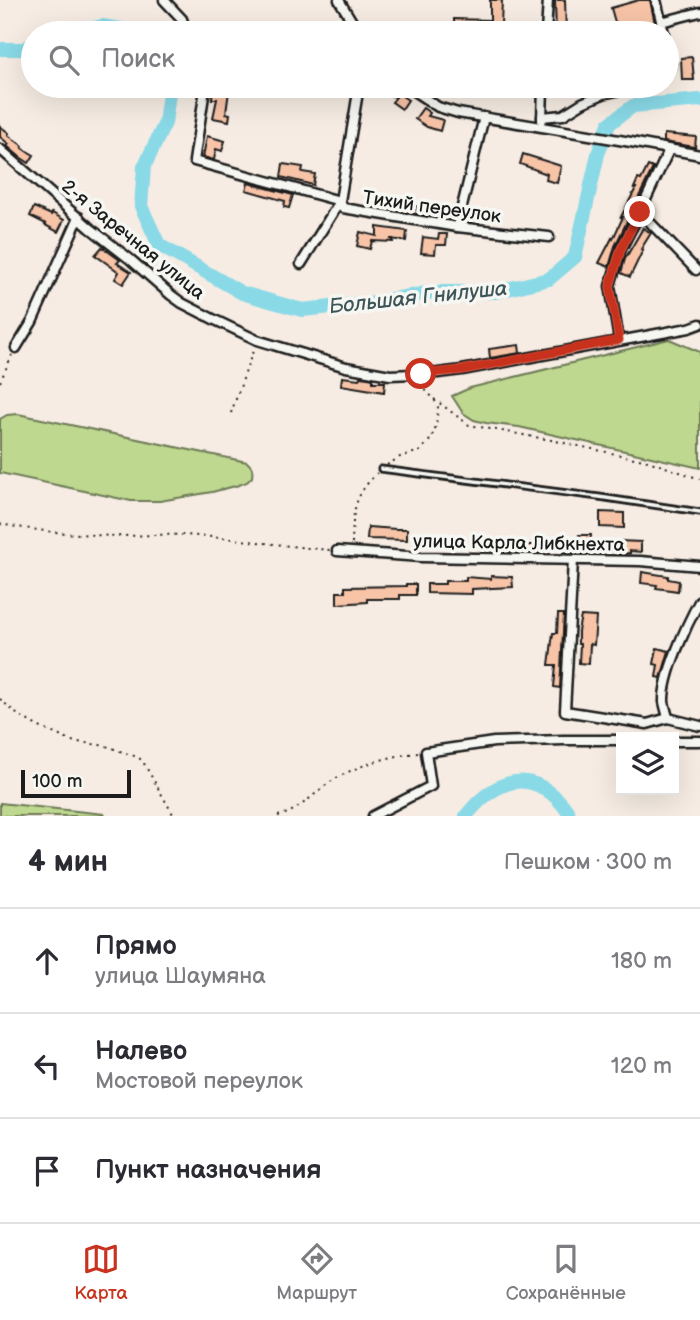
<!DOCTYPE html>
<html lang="ru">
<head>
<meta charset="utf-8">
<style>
  body { margin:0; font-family:"Balsamiq Sans",sans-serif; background:#f2f2f3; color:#2b2b33 }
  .controls { position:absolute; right:21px; bottom:21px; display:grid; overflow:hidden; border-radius:0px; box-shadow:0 7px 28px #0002 }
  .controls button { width:63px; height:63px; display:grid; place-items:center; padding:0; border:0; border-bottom:2px solid #e1e1e2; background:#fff; color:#2b2b33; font:35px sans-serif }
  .scale { position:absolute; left:21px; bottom:18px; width:110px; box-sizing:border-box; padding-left:7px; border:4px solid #1c1c1c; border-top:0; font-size:19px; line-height:24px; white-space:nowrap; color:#1c1c1c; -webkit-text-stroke:5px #f6f6f2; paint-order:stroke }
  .stop { position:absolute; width:21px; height:21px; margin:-16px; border:5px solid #c8321e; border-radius:50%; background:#fff }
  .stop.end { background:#c8321e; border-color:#fff; box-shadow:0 2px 7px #0008 }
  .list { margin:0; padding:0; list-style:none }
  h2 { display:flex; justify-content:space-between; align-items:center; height:91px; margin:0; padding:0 28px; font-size:30px }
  h2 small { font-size:23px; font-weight:400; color:#7c7c81 }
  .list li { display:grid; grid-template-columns:46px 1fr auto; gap:21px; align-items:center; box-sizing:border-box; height:105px; padding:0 28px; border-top:2px solid #e1e1e2 }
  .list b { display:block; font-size:26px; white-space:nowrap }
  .list p { margin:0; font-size:23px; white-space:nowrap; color:#7c7c81 }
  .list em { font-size:23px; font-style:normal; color:#7c7c81 }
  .icon { flex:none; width:38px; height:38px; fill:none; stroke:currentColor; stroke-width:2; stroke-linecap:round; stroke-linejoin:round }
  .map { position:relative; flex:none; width:700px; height:816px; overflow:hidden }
  .search { position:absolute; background:#fff; box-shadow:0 7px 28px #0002; left:21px; right:21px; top:21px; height:77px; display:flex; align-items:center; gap:18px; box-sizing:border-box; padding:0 24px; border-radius:38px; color:#7c7c81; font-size:26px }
  .sheet { height:406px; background:#fff }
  nav { display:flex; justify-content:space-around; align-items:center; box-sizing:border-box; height:98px; border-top:2px solid #e1e1e2; background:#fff; font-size:19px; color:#7c7c81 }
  nav a { display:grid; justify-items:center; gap:4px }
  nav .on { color:#c8321e }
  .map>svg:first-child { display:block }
  .green { fill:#bed88f; stroke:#6d7a56; stroke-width:2 }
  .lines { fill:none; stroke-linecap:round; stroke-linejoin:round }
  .river { stroke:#89d9e6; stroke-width:14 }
  .building { fill:#f7c4a8; stroke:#1c1c1c; stroke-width:2 }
  .lane-casing { stroke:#1c1c1c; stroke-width:9 }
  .street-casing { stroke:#1c1c1c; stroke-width:13 }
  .path { stroke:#1c1c1c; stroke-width:2; stroke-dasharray:2 5; stroke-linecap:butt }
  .lane { stroke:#f6f6f2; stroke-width:3.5 }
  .street { stroke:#f6f6f2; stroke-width:8 }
  .route { stroke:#c8321e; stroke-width:9 }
  .labels { text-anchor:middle; stroke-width:7; stroke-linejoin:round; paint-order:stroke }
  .street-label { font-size:19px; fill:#1c1c1c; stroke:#f6f6f2 }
  .water-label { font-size:21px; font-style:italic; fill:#3d5559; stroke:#f6f6f2 }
</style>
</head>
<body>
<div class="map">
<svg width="700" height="816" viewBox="0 0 700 816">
  <rect width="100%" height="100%" fill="#f6ece3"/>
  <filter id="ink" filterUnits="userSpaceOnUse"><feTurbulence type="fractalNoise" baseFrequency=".0143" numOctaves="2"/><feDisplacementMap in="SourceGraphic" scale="14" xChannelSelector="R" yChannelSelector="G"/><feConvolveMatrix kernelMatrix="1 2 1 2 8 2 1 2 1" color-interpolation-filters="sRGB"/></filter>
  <g filter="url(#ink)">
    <g class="green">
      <path d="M669 339 700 352V468L519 427 486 423 474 420 463 413 452 396 470 388Z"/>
      <path d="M18 414 247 462C253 467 253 470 252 477L247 482 239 485 212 492 160 501H131L0 473V419L7 415Z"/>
      <path d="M0 803 104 814 105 816H0Z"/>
    </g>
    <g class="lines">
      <g class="river">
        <path d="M77 33 102 26 144 33"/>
        <path d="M0 49H22L33 45"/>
        <path d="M170 86 165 123 144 167 141 206 159 245 242 293 302 310 370 303 433 292H495L549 279 575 257 598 154 609 124 633 106 700 100"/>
        <path d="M466 816C488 788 520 767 552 794 559 800 566 807 570 816"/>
      </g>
    </g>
    <g class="building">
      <path d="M490 0H502L501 25H493V30L454 29V19L490 20Z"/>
      <path d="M555 0H565L566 33H556Z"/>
      <path d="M639 0H650L657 33H651V25L618 33 611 8Z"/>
      <path d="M692 57 694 80H682L681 58Z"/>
      <path d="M213 86 222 87V90L229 91 226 113 230 114 229 121 213 118 217 99H212Z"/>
      <path d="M383 86H393L392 89 408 100 402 109 392 102 396 97 381 93Z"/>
      <path d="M423 108 430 113 428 116 443 120 440 131 427 127 415 119Z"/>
      <path d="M0 126 9 133 8 135 23 146 22 148 34 155 29 163 20 157 7 146 9 144 0 137Z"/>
      <path d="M664 134 696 137 695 147 664 142Z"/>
      <path d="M207 136 225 141 222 151 216 149 214 160 203 157Z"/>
      <path d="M523 154 561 166 557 183 546 180 547 174 520 164Z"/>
      <path d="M283 164 303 167 302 172 315 174 313 185 281 177Z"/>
      <path d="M648 166 653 168 652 170 615 246 609 267 599 263 612 238 613 239 623 217H621L636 188H634L638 179 641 180Z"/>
      <path d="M248 183 293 195 289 208 284 207 285 201 246 190Z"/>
      <path d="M382 205 399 208V207L417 210V206L427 207V210L442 213 441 218 381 208Z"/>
      <path d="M34 207 51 215 52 213 64 220 58 232 45 225 46 224 30 216Z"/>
      <path d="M377 227 407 231 406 241 390 239H393V242L372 241 370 249 357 246 360 232 377 236Z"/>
      <path d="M643 228 651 233 641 249 643 250 630 277 621 273 625 259Z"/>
      <path d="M439 234H447L446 245H436L435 254 421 253 423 237 438 239Z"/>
      <path d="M102 247 120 260 117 263 131 272 123 284 115 279 119 272 95 255Z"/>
      <path d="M519 345 520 353 490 358 489 349Z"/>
      <path d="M342 377 359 379 360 377 368 378 373 379V382H385L384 392 341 385Z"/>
      <path d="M600 512 624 513V528L600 527Z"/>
      <path d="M368 527 396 529H407V540L367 539Z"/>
      <path d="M579 535H591L590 553 563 552V543H578Z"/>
      <path d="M490 539 521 541V545H538V553L490 550Z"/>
      <path d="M619 541 641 542V552L630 551V553L619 554Z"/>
      <path d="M642 572 668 576V579L679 581 678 591 656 588 657 585 641 583Z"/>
      <path d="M491 576 512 577 513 587 472 589V594L427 593V584H445V581H466V577L491 579Z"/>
      <path d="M406 584H416V595H400V599H367V602L337 604V592H345V587L406 586Z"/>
      <path d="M558 614H564L560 688 554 687 556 665H549L553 633H557Z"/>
      <path d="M581 616 596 617 594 645 590 644 589 664 579 663 580 644H578V631Z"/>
      <path d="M657 648 669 651 661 678 656 677 658 665 654 664Z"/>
    </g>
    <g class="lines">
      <g class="lane-casing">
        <path id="lane" d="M381 469 599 497 700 512"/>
      </g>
      <g class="street-casing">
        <g id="street">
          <path d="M164 0 182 19 187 33"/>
          <path d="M339 0 359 33"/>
          <path d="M656 0 664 33"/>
          <path d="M661 22 700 12"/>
          <path d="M546 33 548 0"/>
          <path d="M667 43 671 64 667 73"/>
          <path d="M204 86 205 89 194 161 340 201 343 208 457 227 549 237"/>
          <path d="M406 86 438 107 458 113 631 142 700 155"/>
          <path d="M542 117 563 115 582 103 603 94 639 86"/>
          <path d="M542 120 543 86"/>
          <path d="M0 149 90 228 131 260 171 295 182 303 215 320 257 340 346 367 390 375 438 373 462 370 689 328 700 324"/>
          <path d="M640 212 696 270"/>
          <path d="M457 227 484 117"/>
          <path d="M301 264 340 201 359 86"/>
          <path d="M619 340 610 286 621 249 640 212 669 150"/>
          <path d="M16 348 32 322 79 217"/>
          <path d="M337 551 421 557 640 561 700 566"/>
          <path d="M573 560 565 711 647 724 668 718 700 726"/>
          <path d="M668 718C667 713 665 707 664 702 663 675 687 624 700 600"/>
          <path d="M674 741H700"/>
          <path d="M373 816 431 786 426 752 494 742 564 740H621"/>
        </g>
      </g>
      <g class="path">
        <path d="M0 382 12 355"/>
        <path d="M434 399 469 425 551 440 648 461 700 479"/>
        <path d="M231 413 254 348"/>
        <path d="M387 465 400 457 420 451 431 439 436 426 438 407 434 399 418 382"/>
        <path d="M0 524C36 531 80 535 117 536 138 536 160 534 181 535 231 537 280 546 330 550"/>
        <path d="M352 544C353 511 353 497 377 473"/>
        <path d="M0 699 18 715 37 726 71 741 106 746 137 757 142 760 174 816"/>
        <path d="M278 816C298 812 313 794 329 783 351 767 391 755 418 753"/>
      </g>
      <use href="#lane" class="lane"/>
      <use href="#street" class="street"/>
    </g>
  </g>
  <g class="lines" filter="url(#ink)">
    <path class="route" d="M421 374 462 370 619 340 610 286 621 249 640 212"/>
  </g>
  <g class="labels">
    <g class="street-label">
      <text transform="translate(432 206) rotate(8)" y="7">Тихий переулок</text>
      <text transform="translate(134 239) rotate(39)" y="7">2-я Заречная улица</text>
      <text transform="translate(519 542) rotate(1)" y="7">улица Карла Либкнехта</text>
    </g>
    <g class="water-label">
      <text transform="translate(418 297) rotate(-6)" y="7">Большая Гнилуша</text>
    </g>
  </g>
</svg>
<div class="controls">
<button><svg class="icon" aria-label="layers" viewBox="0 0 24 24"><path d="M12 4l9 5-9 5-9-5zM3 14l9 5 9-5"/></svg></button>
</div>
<div class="scale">100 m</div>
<div class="stop" style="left:421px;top:374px"></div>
<div class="stop end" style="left:640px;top:212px"></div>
<div class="search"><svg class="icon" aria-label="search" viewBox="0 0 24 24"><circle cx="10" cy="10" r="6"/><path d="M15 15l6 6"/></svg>Поиск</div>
</div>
<section class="sheet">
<h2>4 мин<small>Пешком · 300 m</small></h2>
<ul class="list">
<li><svg class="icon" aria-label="ahead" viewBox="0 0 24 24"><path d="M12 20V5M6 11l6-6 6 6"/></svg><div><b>Прямо</b><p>улица Шаумяна</p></div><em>180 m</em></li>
<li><svg class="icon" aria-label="left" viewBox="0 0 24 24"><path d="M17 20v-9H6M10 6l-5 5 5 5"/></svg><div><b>Налево</b><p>Мостовой переулок</p></div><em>120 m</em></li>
<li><svg class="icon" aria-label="arrive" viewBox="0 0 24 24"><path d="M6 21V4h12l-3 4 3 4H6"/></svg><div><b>Пункт назначения</b></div></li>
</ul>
</section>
<nav>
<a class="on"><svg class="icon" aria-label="map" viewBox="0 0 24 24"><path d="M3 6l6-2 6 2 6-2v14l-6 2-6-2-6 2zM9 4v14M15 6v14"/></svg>Карта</a>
<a><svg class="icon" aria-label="directions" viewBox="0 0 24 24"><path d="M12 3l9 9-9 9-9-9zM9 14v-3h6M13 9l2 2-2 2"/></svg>Маршрут</a>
<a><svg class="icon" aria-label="saved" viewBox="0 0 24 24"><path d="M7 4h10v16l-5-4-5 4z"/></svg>Сохранённые</a>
</nav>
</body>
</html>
